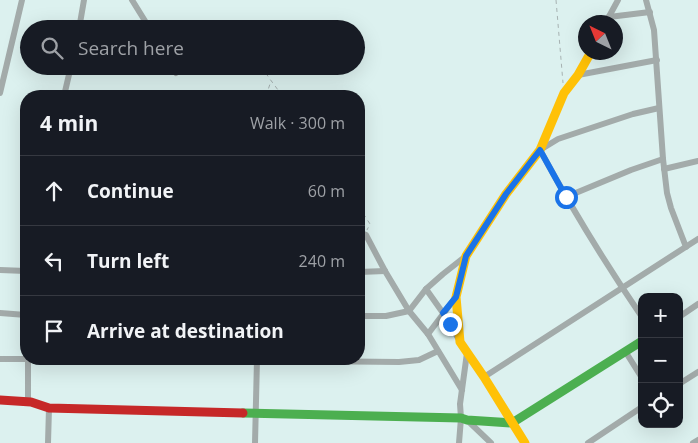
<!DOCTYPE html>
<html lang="en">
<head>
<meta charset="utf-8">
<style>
  body { margin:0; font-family:"Open Sans",sans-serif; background:#242831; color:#f1f3f6 }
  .controls { position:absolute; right:15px; bottom:15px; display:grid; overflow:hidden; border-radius:10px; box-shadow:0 5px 20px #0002 }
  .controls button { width:45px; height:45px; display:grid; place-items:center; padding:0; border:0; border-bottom:1px solid #363941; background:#171b24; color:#f1f3f6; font:25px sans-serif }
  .compass { position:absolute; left:578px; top:15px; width:45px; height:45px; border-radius:50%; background:#171b24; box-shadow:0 5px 20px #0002; rotate:317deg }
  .stop { position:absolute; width:15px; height:15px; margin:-11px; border:4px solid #1a73e8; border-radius:50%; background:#fff }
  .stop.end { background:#1a73e8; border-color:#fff; box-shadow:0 1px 5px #0008 }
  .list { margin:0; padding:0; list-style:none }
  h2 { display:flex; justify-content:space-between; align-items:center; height:65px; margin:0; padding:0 20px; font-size:21px }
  h2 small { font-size:16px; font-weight:400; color:#9ea1a6 }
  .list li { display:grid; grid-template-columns:32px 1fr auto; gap:15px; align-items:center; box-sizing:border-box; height:70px; padding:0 20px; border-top:1px solid #363941 }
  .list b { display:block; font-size:19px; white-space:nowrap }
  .list em { font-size:16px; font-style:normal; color:#9ea1a6 }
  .icon { flex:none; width:28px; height:28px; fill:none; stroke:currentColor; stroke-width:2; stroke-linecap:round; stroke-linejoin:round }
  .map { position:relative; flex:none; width:698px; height:443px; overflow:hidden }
  .search { position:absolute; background:#171b24; box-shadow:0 5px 20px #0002; left:20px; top:20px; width:345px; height:55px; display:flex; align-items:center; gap:12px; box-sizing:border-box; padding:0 18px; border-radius:28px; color:#9ea1a6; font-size:19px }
  .panel { position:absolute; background:#171b24; box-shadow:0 5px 20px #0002; left:20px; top:90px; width:345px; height:275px; border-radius:20px }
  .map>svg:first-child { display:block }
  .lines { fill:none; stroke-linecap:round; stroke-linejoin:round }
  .path { stroke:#a7b2b2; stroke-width:1; stroke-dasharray:4 4; stroke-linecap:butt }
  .street { stroke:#a3abaa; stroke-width:6 }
  .fast { stroke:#4caf50; stroke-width:9 }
  .slow { stroke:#ffc107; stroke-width:9 }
  .jam { stroke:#c62828; stroke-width:9 }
  .route { stroke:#1a73e8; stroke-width:6 }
</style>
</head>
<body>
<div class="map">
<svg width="698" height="443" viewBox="0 0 698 443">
  <rect width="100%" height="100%" fill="#dcf1ef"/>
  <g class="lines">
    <g class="path">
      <path d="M556 0 563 83"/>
      <path d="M262 66C267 77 276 86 282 96"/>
      <path d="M266 96 271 81"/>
      <path d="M359 207 370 224 367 230"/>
    </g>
    <g class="street">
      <path d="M132 0 150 29"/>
      <path d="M646 0 654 30 663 159 667 193 671 208 686 247"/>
      <path d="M609 17 650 12"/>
      <path d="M606 22 618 0"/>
      <path d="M79 29 84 0"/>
      <path d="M172 66 176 73"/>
      <path d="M578 75 657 60"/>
      <path d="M0 93 22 0"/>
      <path d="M64 96 71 66"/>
      <path d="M664 169 698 161"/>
      <path d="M566 197 631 170 663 159"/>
      <path d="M359 232 366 235 385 271 409 311 428 334 462 390"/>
      <path d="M0 270 26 271"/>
      <path d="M26 271 24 300 26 310"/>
      <path d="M359 272 385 271"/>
      <path d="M426 289 443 313 458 338"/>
      <path d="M0 313 26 315"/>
      <path d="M359 316H386L409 311 426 289 443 274 466 256"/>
      <path d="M642 317C605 263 571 207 540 150L558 139 633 114 659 108"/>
      <path d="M679 317 698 304"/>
      <path d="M428 334 456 297"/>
      <path d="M625 351 642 378"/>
      <path d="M0 359H33"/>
      <path d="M28 359V400"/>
      <path d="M115 359 399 362 419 360 438 351"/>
      <path d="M484 377 698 239"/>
      <path d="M679 384 698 372"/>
      <path d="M467 420 491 443"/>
      <path d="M48 443 49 408"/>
      <path d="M255 443 257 359"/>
      <path d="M459 443 461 418 460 404 467 353"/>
      <path d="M588 443 642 407"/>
      <path d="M693 443 698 440"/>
    </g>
    <path class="fast" d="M243 413 461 418 467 420 512 423 642 341"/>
    <path class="slow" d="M525 443 484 377 460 342 456 297 466 256 506 194 540 150 564 93 578 75 591 52"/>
    <path class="jam" d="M0 400 31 402 49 408 243 413"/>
  </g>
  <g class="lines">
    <path class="route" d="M450 324 443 313 456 297 466 256 506 194 540 150 566 197"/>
  </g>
</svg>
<div class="controls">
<button>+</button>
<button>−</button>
<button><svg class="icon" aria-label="locate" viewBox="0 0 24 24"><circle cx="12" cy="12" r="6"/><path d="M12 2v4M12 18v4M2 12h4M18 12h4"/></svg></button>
</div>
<svg class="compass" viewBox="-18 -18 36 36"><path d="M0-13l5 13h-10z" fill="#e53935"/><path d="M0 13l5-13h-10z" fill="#9ea1a6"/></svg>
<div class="stop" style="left:566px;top:197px"></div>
<div class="stop end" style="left:450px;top:324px"></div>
<div class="search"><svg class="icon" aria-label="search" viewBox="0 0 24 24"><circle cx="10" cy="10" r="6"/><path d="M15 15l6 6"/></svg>Search here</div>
<section class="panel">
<h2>4 min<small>Walk · 300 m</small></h2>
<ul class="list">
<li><svg class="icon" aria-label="ahead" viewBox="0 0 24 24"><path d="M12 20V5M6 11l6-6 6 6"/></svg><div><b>Continue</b></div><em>60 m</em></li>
<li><svg class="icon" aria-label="left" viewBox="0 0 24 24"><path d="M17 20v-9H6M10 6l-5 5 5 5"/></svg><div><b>Turn left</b></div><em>240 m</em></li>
<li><svg class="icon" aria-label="arrive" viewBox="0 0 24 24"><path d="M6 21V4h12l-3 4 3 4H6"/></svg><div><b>Arrive at destination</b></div></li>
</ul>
</section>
</div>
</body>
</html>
